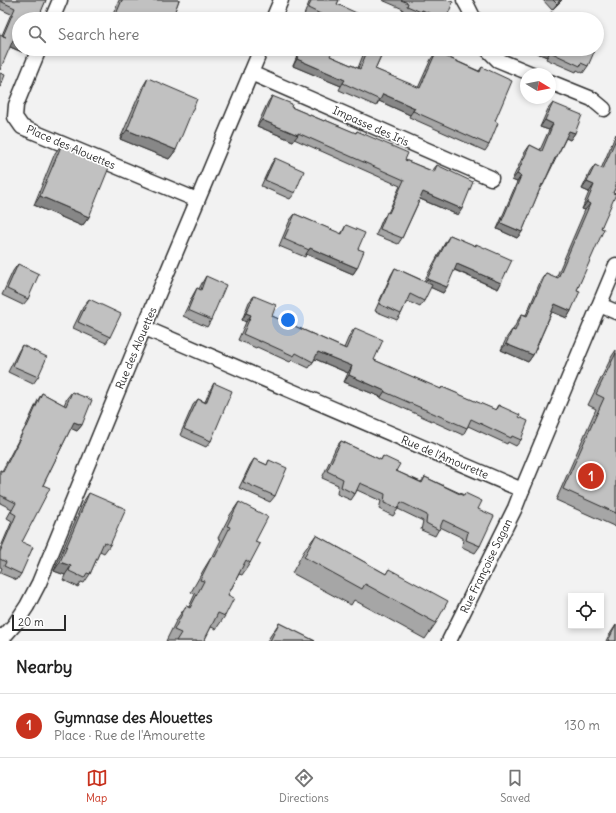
<!DOCTYPE html>
<html lang="en">
<head>
<meta charset="utf-8">
<style>
  body { margin:0; font-family:Delius,sans-serif; background:#f6f6f6; color:#222 }
  .controls { position:absolute; right:12px; bottom:12px; display:grid; overflow:hidden; border-radius:0px; box-shadow:0 2px 6px #0003 }
  .controls button { width:36px; height:36px; display:grid; place-items:center; padding:0; border:0; border-bottom:1px solid #e0e0e0; background:#fff; color:#222; font:20px sans-serif }
  .compass { position:absolute; left:520px; top:68px; width:36px; height:36px; border-radius:50%; background:#fff; box-shadow:0 2px 6px #0003; rotate:100deg }
  .scale { position:absolute; left:12px; bottom:10px; width:54px; box-sizing:border-box; padding-left:4px; border:2px solid #2b2b2b; border-top:0; font-size:11px; line-height:14px; white-space:nowrap; color:#2b2b2b; -webkit-text-stroke:3px #fff; paint-order:stroke }
  .you { position:absolute; left:288px; top:320px; width:14px; height:14px; margin:-10px; border:3px solid #fff; border-radius:50%; background:#1a73e8; box-shadow:0 0 0 6px #1a73e833 }
  .badge { display:grid; place-items:center; width:26px; height:26px; border-radius:50%; background:#c8321e; color:#fff; font-size:13px; font-weight:700 }
  .pin { position:absolute; translate:-50% -50%; border:2px solid #fff; box-shadow:0 1px 4px #0006 }
  .list { margin:0; padding:0; list-style:none }
  h2 { display:flex; justify-content:space-between; align-items:center; height:52px; margin:0; padding:0 16px; font-size:17px }
  h2 small { font-size:13px; font-weight:400; color:#767676 }
  .list li { display:grid; grid-template-columns:26px 1fr auto; gap:12px; align-items:center; box-sizing:border-box; height:64px; padding:0 16px; border-top:1px solid #e0e0e0 }
  .list b { display:block; font-size:15px; white-space:nowrap }
  .list p { margin:0; font-size:13px; white-space:nowrap; color:#767676 }
  .list em { font-size:13px; font-style:normal; color:#767676 }
  .icon { flex:none; width:22px; height:22px; fill:none; stroke:currentColor; stroke-width:2; stroke-linecap:round; stroke-linejoin:round }
  .map { position:relative; flex:none; width:616px; height:641px; overflow:hidden }
  .search { position:absolute; background:#fff; box-shadow:0 2px 6px #0003; left:12px; right:12px; top:12px; height:44px; display:flex; align-items:center; gap:10px; box-sizing:border-box; padding:0 14px; border-radius:22px; color:#767676; font-size:15px }
  .sheet { height:116px; background:#fff }
  nav { display:flex; justify-content:space-around; align-items:center; box-sizing:border-box; height:56px; border-top:1px solid #e0e0e0; background:#fff; font-size:11px; color:#767676 }
  nav a { display:grid; justify-items:center; gap:2px }
  nav .on { color:#c8321e }
  .map>svg:first-child { display:block }
  .lines { fill:none; stroke-linecap:round; stroke-linejoin:round }
  .minor-casing { stroke:#2b2b2b; stroke-width:17 }
  .tertiary-casing { stroke:#2b2b2b; stroke-width:21 }
  .minor { stroke:#fff; stroke-width:14 }
  .tertiary { stroke:#fff; stroke-width:18 }
  .wall { fill:#a6a6a6; stroke:#2b2b2b }
  .shaded-wall { fill:#878787; stroke:#2b2b2b }
  .building { fill:#c1c1c1; stroke:#2b2b2b }
  .labels { text-anchor:middle; stroke-width:3.5; stroke-linejoin:round; paint-order:stroke }
  .street-label { font-size:11px; fill:#2b2b2b; stroke:#fff }
</style>
</head>
<body>
<div class="map">
<svg width="616" height="641" viewBox="0 0 616 641">
  <rect width="100%" height="100%" fill="#f2f2f2"/>
  <filter id="ink" filterUnits="userSpaceOnUse"><feTurbulence type="fractalNoise" baseFrequency=".025" numOctaves="2"/><feDisplacementMap in="SourceGraphic" scale="8" xChannelSelector="R" yChannelSelector="G"/><feConvolveMatrix kernelMatrix="1 2 1 2 8 2 1 2 1" color-interpolation-filters="sRGB"/></filter>
  <g filter="url(#ink)">
    <g class="lines">
      <g class="minor-casing">
        <g id="minor">
          <path d="M464 0 468 7 474 19"/>
          <path d="M52 19 60 0"/>
          <path d="M273 19 281 0"/>
          <path d="M39 49 16 105 15 117 22 127 197 200"/>
          <path d="M487 49 498 60 532 74"/>
          <path d="M251 73 491 178"/>
          <path d="M550 82 592 99 604 109"/>
          <path d="M600 305 616 312"/>
          <path d="M145 328 522 490 616 265"/>
          <path d="M1 640 15 624 27 606 39 583 133 354 261 49"/>
          <path d="M449 641 515 508 522 490"/>
        </g>
      </g>
      <g class="tertiary-casing">
        <path id="tertiary" d="M0 638 1 641"/>
      </g>
      <use href="#minor" class="minor"/>
      <use href="#tertiary" class="tertiary"/>
    </g>
    <g class="wall">
      <path d="M0 0H46L22 52 10 47 2 35 11 14 0 9Z"/>
      <path d="M119 0H179L172 19H111Z"/>
      <path d="M310 0H339L337 4 363 19H313L304 15Z"/>
      <path d="M382 0H447L418 17 417 18 402 12 403 9Z"/>
      <path d="M543 0H562L552 10Z"/>
      <path d="M300 49H330V56L358 68 365 50 363 49H384L375 69 418 88 431 59 436 52 479 71 482 67 495 121 489 145 485 151 409 117 410 115 379 101 376 106 339 90 341 86 293 66Z"/>
      <path d="M527 49H588V66L583 73 577 70 576 72 546 59 547 57Z"/>
      <path d="M148 78 176 150 169 159 120 139 142 88Z"/>
      <path d="M272 96 291 107 324 121 325 120 355 133 357 131 405 160 432 171 437 165 458 215 420 199 402 238 398 244 376 235 383 218 388 213 400 186 294 139 293 141 257 126 268 102Z"/>
      <path d="M553 103 575 133 570 140 566 138 543 185 539 191 522 232 517 238 497 229 517 182 512 180 525 152 530 145 540 150 549 130 540 127 548 109Z"/>
      <path d="M616 134V186L613 193 601 228 577 290 571 311 567 318 552 312 533 355 528 362 501 350 507 337 512 330H513L518 320 522 314 526 315 541 280 546 273 556 278 585 210 582 209 589 192 582 189 590 172 595 165 601 169Z"/>
      <path d="M62 144 89 217 82 226 34 205 55 153Z"/>
      <path d="M275 158 295 193 290 199 261 186 271 164Z"/>
      <path d="M295 214 341 234 346 225 358 249 357 268 353 274 306 254 305 257 279 246 290 220Z"/>
      <path d="M450 235 475 246 476 244 501 283 498 289 454 270 443 293 430 287 424 301 420 307 407 301 401 314 397 320 375 311 391 275 395 268 424 281 446 241Z"/>
      <path d="M18 264 28 299 23 305 2 295 13 271Z"/>
      <path d="M206 276 211 320 207 327 183 316 193 295 197 288 199 289 202 283Z"/>
      <path d="M254 296 272 316 344 348 350 334 355 328 374 360 440 389 442 387 495 410 498 405 519 417 521 440 516 446 508 442 507 444 468 426 463 435 381 398V397L344 382 348 373 315 359 309 368 292 360 290 362 257 347 256 348 238 340 246 322 242 320 249 302Z"/>
      <path d="M89 299 110 337 106 343 73 328 84 305Z"/>
      <path d="M22 345 38 377 33 384 8 372 18 352Z"/>
      <path d="M616 350V527L556 500 596 409 588 405 612 356Z"/>
      <path d="M214 383 211 441 206 447 180 435 193 405 198 399 205 402 210 390Z"/>
      <path d="M72 392 82 425 77 431 71 428 43 485 22 542 21 574 17 580 0 573 2 568 0 567V549L12 521 7 518 12 509 0 503V470L2 471 22 433 25 428 38 400 42 393 64 405 67 398Z"/>
      <path d="M341 441 381 460 383 456 396 471 421 482 425 477 464 495 465 493 478 509 480 546 475 553 462 547 463 538 440 527 435 536 421 530 423 521 398 509 393 516 379 509 381 501 357 490 355 494 351 500 337 494 338 485 322 478 336 447Z"/>
      <path d="M254 459 267 465 269 460 275 496 270 502 239 488 250 465Z"/>
      <path d="M89 493 110 545 104 553 100 551 90 574 84 583 81 582 78 587 63 580 65 575 54 571 83 502Z"/>
      <path d="M239 502 255 542 250 563 242 575 239 574 228 595 225 616 216 629 211 627 204 641H166L177 619 186 606 189 607 195 594 191 592 204 569 212 556H213L221 540 218 538 230 515Z"/>
      <path d="M316 535 386 574 389 569 436 623 425 639 354 600 351 605 292 573 304 551Z"/>
      <path d="M279 623 315 641H267Z"/>
      <path d="M616 625V641H606L608 637Z"/>
    </g>
    <g class="shaded-wall">
      <path d="M560 0H562L552 10 557 4Z"/>
      <path d="M422 10 443 19H423L418 17Z"/>
      <path d="M13 40 19 42V49H24L22 52 8 46Z"/>
      <path d="M149 49H157L156 52Z"/>
      <path d="M527 49H546L551 51 547 57Z"/>
      <path d="M297 59 345 80 341 86 293 66Z"/>
      <path d="M383 94 415 108 410 115 379 101Z"/>
      <path d="M262 120 298 135 293 141 257 126Z"/>
      <path d="M545 120 553 124 549 130 540 127Z"/>
      <path d="M127 130 176 150 169 159 120 139Z"/>
      <path d="M569 131 575 133 570 140 564 137Z"/>
      <path d="M517 174 521 176 517 182 512 180Z"/>
      <path d="M587 182 594 185 589 192 582 189Z"/>
      <path d="M423 192 462 209 458 215 418 198Z"/>
      <path d="M40 196 89 217 82 226 34 205Z"/>
      <path d="M587 202 590 204 585 210 582 209Z"/>
      <path d="M501 223 522 232 517 238 497 229Z"/>
      <path d="M310 248 357 268 353 274 306 254Z"/>
      <path d="M457 264 501 283 498 289 453 269Z"/>
      <path d="M427 279 447 287 443 293 423 284Z"/>
      <path d="M555 304 571 311 567 318 550 311Z"/>
      <path d="M246 313 251 315 246 322 242 320Z"/>
      <path d="M506 344 533 355 528 362 501 350Z"/>
      <path d="M318 352 352 366 348 373 313 358Z"/>
      <path d="M349 375 385 391 381 397 344 382Z"/>
      <path d="M74 422 82 425 77 431 70 428Z"/>
      <path d="M60 562 71 566 65 575 54 571Z"/>
    </g>
    <g class="building">
      <path d="M0 0H46L38 19H19V42L13 40 0 70V34L6 37 3 36 15 8 0 1Z"/>
      <path d="M122 0H179L172 19H114Z"/>
      <path d="M312 0H339L337 4 363 16 362 18 363 19H331L308 8Z"/>
      <path d="M401 0H447L453 2 446 19H443L422 10 421 12 407 6 408 3Z"/>
      <path d="M553 0H560L557 4Z"/>
      <path d="M551 12 565 19H548Z"/>
      <path d="M515 15 525 19H513Z"/>
      <path d="M301 49H330L333 50 330 56 360 69 368 49H384L375 69 420 88 436 52 480 72 482 67 512 81 495 121 498 123 489 145 413 111 415 108 383 94 380 100 343 83 345 80 297 59Z"/>
      <path d="M546 49H588L594 52 588 66 581 63 580 66 550 52 551 51Z"/>
      <path d="M0 73 5 75 0 88Z"/>
      <path d="M148 78 197 99 176 150 127 130Z"/>
      <path d="M272 96 292 104 291 107 324 121 325 120 356 133 357 131 408 153 405 160 434 172 437 165 473 182 462 209 423 192 402 238 380 229 387 212 389 213 404 180 298 133V135L262 120Z"/>
      <path d="M553 103 582 115 575 133 569 131 556 158H555L543 185 542 184 522 232 501 223 521 176 517 174 530 145 542 151 553 124 545 120Z"/>
      <path d="M616 139V186L613 193 616 194 601 228 604 229 577 290 580 291 571 311 555 304 533 355 506 344 512 330 515 331 522 314 527 316 546 273 558 278 590 204 587 202 594 185 587 182 595 165 603 169Z"/>
      <path d="M62 144 110 165 89 217 40 196Z"/>
      <path d="M275 158 304 171 295 193 265 180Z"/>
      <path d="M295 214 342 234 346 225 365 233 358 249 364 251 357 268 310 248 309 250 284 239Z"/>
      <path d="M450 235 476 246V244L512 260 501 283 457 264 447 287 427 279Z"/>
      <path d="M18 264 39 274 28 299 7 289Z"/>
      <path d="M395 268 432 285 424 301 410 294 401 314 379 304Z"/>
      <path d="M206 276 226 285 211 320 188 310 197 288 201 290Z"/>
      <path d="M254 296 276 305 272 316 346 349 355 328 383 340 374 360 441 389 442 387 496 410 498 405 520 415 519 417 528 421 521 440 512 436 511 438 471 419 467 428 385 392V391L349 375 352 366 318 352 313 362 296 353 294 356 261 341V342L243 334 251 315 246 313Z"/>
      <path d="M89 299 121 314 110 337 78 322Z"/>
      <path d="M22 345 47 357 38 377 13 366Z"/>
      <path d="M616 353V513L563 489 604 398 596 394Z"/>
      <path d="M214 383 232 391 211 441 184 429 198 399 206 403Z"/>
      <path d="M72 392 92 400 82 425 74 422 43 485 50 488 22 542 33 547 21 574 4 566 6 562 0 559V552L16 515 11 512 16 503 0 495V470L3 472 26 426 27 427 42 393 66 406Z"/>
      <path d="M341 441 381 460 383 456 400 464 396 471 422 483 425 477 464 496 465 493 482 501 478 509 494 516 480 546 466 540 468 532 443 520 439 530 426 523 427 515 401 502 398 509 384 503 385 494 360 483 355 494 341 487 343 479 327 471Z"/>
      <path d="M254 459 267 465 269 460 287 468 275 496 243 482Z"/>
      <path d="M89 493 126 509 110 545 104 542 90 574 87 573 84 578 69 571 71 566 60 562Z"/>
      <path d="M239 502 268 517 255 542 260 544 250 563 246 560 228 595 234 598 225 616 218 613 204 641H176L181 633 174 630 186 606 190 608 204 581 200 580 212 556 215 557 230 527 227 526Z"/>
      <path d="M316 535 386 574 389 569 448 601 436 623 365 584 362 589 304 557Z"/>
      <path d="M279 623 315 641H270Z"/>
      <path d="M616 625V641H608Z"/>
    </g>
  </g>
  <g class="labels">
    <g class="street-label">
      <text transform="translate(371 126) rotate(24)" y="4">Impasse des Iris</text>
      <text transform="translate(71 147) rotate(23)" y="4">Place des Alouettes</text>
      <text transform="translate(136 348) rotate(-67)" y="4">Rue des Alouettes</text>
      <text transform="translate(445 457) rotate(23)" y="4">Rue de l'Amourette</text>
      <text transform="translate(486 566) rotate(-64)" y="4">Rue Françoise Sagan</text>
    </g>
  </g>
</svg>
<div class="controls">
<button><svg class="icon" aria-label="locate" viewBox="0 0 24 24"><circle cx="12" cy="12" r="6"/><path d="M12 2v4M12 18v4M2 12h4M18 12h4"/></svg></button>
</div>
<svg class="compass" viewBox="-18 -18 36 36"><path d="M0-13l5 13h-10z" fill="#e53935"/><path d="M0 13l5-13h-10z" fill="#767676"/></svg>
<div class="scale">20 m</div>
<div class="you"></div>
<div class="pin badge" style="left:591px;top:476px">1</div>
<div class="search"><svg class="icon" aria-label="search" viewBox="0 0 24 24"><circle cx="10" cy="10" r="6"/><path d="M15 15l6 6"/></svg>Search here</div>
</div>
<section class="sheet">
<h2>Nearby<small></small></h2>
<ul class="list">
<li><span class="badge">1</span><div><b>Gymnase des Alouettes</b><p>Place · Rue de l'Amourette</p></div><em>130 m</em></li>
</ul>
</section>
<nav>
<a class="on"><svg class="icon" aria-label="map" viewBox="0 0 24 24"><path d="M3 6l6-2 6 2 6-2v14l-6 2-6-2-6 2zM9 4v14M15 6v14"/></svg>Map</a>
<a><svg class="icon" aria-label="directions" viewBox="0 0 24 24"><path d="M12 3l9 9-9 9-9-9zM9 14v-3h6M13 9l2 2-2 2"/></svg>Directions</a>
<a><svg class="icon" aria-label="saved" viewBox="0 0 24 24"><path d="M7 4h10v16l-5-4-5 4z"/></svg>Saved</a>
</nav>
</body>
</html>
